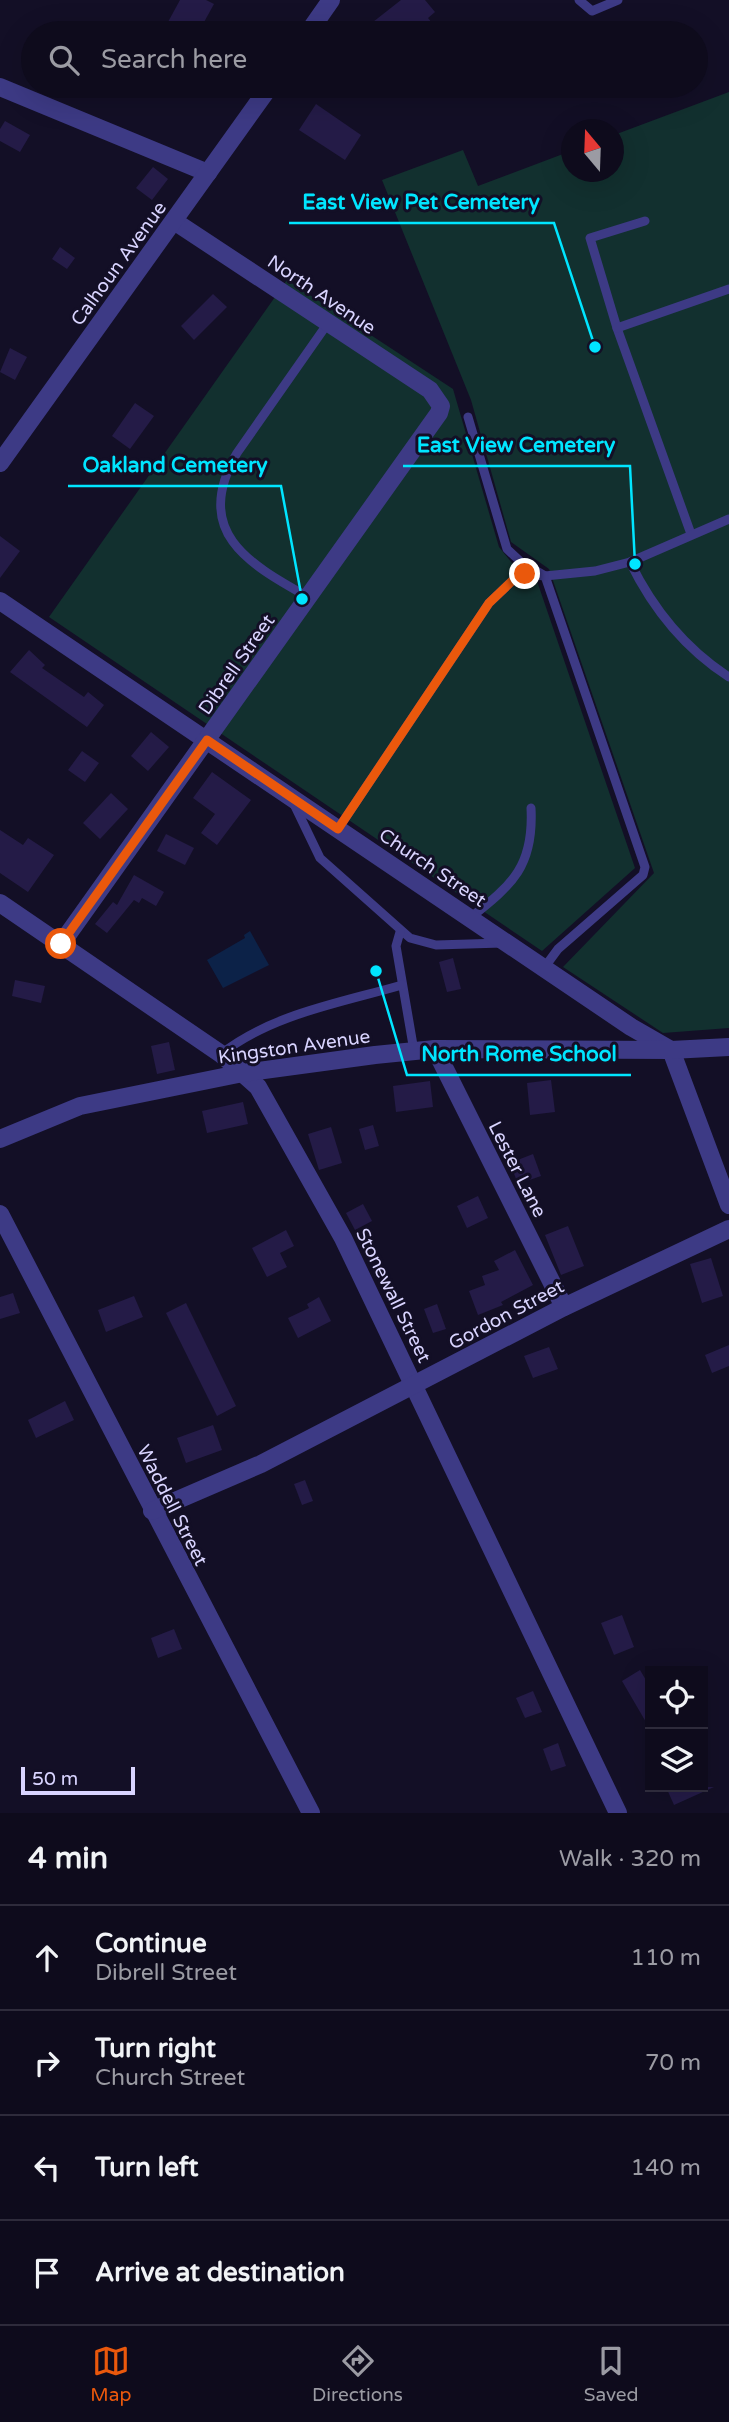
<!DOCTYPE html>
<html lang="en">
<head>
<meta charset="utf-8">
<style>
  body { margin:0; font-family:"Varela Round",sans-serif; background:#1c1929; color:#f1f3f6 }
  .controls { position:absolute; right:21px; bottom:21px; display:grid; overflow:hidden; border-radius:0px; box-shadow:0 7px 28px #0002 }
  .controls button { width:63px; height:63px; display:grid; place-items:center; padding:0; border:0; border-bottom:2px solid #2e2b3b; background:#0e0b1c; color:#f1f3f6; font:35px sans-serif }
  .compass { position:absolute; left:561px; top:119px; width:63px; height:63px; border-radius:50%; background:#0e0b1c; box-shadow:0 7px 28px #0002; rotate:341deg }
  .scale { position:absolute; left:21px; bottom:18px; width:114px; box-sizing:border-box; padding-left:7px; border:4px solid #d9d4ff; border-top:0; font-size:19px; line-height:24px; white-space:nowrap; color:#d9d4ff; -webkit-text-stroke:5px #130f26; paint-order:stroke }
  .stop { position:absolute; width:21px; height:21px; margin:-16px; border:5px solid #ea580c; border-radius:50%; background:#fff }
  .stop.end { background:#ea580c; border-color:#fff; box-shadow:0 2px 7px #0008 }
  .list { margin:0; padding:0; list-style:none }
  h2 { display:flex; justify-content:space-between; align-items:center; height:91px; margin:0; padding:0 28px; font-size:30px }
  h2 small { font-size:23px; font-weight:400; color:#9b9ba3 }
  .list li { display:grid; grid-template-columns:46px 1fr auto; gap:21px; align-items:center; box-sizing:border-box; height:105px; padding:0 28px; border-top:2px solid #2e2b3b }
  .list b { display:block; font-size:26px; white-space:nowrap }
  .list p { margin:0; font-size:23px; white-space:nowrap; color:#9b9ba3 }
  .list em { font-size:23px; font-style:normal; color:#9b9ba3 }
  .icon { flex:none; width:38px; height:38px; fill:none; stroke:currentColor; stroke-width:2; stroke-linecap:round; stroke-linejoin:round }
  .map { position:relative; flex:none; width:729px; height:1813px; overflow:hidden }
  .search { position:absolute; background:#0e0b1c; box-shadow:0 7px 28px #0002; left:21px; right:21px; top:21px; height:77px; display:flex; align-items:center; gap:18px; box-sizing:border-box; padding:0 24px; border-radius:38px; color:#9b9ba3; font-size:26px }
  .sheet { height:511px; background:#0e0b1c }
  nav { display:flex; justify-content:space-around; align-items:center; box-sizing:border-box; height:98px; border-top:2px solid #2e2b3b; background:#0e0b1c; font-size:19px; color:#9b9ba3 }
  nav a { display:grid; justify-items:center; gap:4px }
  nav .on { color:#ea580c }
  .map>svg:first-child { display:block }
  .green { fill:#12302f }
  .water { fill:#0c2248 }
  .building { fill:#241b47 }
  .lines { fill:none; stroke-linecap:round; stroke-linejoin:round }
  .service { stroke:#3d3a85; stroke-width:9 }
  .minor { stroke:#3d3a85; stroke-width:18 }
  .tertiary { stroke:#3d3a85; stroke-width:18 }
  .route { stroke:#ea580c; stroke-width:9 }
  .labels { text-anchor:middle; stroke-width:6; stroke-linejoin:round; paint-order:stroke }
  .street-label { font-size:19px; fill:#d9d4ff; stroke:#130f26 }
  .leader { fill:none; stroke:#00e5ff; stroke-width:2.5 }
  .callout-dot { fill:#00e5ff; stroke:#130f26; stroke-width:2.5 }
  .callout-label { font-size:21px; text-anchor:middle; font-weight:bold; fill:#00e5ff; stroke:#130f26; stroke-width:6; stroke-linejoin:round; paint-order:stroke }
</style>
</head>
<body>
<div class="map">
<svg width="729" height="1813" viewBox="0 0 729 1813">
  <rect width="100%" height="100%" fill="#130f26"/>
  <g class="green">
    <path d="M729 92V1028L663 1033 563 967 654 873 549 569 511 542 471 400 382 180 463 150 478 186 571 151 572 172H614V135Z"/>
    <path d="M287 280 453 389 499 547 516 568 537 581 635 868 542 951 49 617Z"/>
  </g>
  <path class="water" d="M250 931 269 965 223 988 207 960 245 938 244 935Z"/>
  <g class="building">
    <path d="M180 0H206L214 4 198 33H162Z"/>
    <path d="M401 0H425L435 12 428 18 440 33H382L373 22Z"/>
    <path d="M316 104 361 135 345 160 299 130Z"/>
    <path d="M5 121 30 135 20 152 0 141V129Z"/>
    <path d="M153 167 168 179 152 200 136 188Z"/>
    <path d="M60 247 75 258 67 269 52 259Z"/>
    <path d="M213 294 227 307 194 340 181 326Z"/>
    <path d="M10 348 27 357 15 380 0 372Z"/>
    <path d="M135 403 154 416 130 449 112 436Z"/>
    <path d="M0 536 20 551 0 578Z"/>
    <path d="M29 650 45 665 42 668 84 697 88 692 104 705 87 727 10 672Z"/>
    <path d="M151 732 169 747 148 771 131 756Z"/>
    <path d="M82 751 99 763 85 782 68 770Z"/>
    <path d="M212 772 251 800 217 845 201 833 215 814 193 798Z"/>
    <path d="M111 793 128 809 100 839 83 823Z"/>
    <path d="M0 830 23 845 28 838 54 855 28 892 0 873Z"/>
    <path d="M166 834 194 848 185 865 157 851Z"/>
    <path d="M134 875 164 892 156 906 142 898 139 903 134 900 107 933 95 924 113 902 117 905Z"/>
    <path d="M453 958 461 989 447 992 439 962Z"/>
    <path d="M15 980 45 986 41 1003 12 996Z"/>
    <path d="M169 1042 175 1070 157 1074 151 1046Z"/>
    <path d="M551 1080 555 1112 530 1115 527 1083Z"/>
    <path d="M430 1081 433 1107 396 1112 393 1086Z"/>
    <path d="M243 1102 248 1124 207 1133 202 1111Z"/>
    <path d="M373 1125 379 1146 365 1150 359 1129Z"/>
    <path d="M331 1127 342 1163 319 1170 308 1134Z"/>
    <path d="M533 1154 541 1176 518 1184 510 1163Z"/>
    <path d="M478 1196 488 1218 467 1228 457 1206Z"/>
    <path d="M363 1204 372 1221 355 1230 346 1213Z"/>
    <path d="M568 1226 584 1266 561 1275 545 1235Z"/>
    <path d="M286 1230 294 1246 280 1253 287 1267 267 1277 252 1248Z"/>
    <path d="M515 1250 533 1285 501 1302 503 1305 478 1315 469 1291 485 1285 482 1276 499 1270 494 1261Z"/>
    <path d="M711 1258 723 1296 702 1303 690 1264Z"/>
    <path d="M13 1293 20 1313 0 1319V1297Z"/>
    <path d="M134 1296 143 1317 106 1332 98 1310Z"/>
    <path d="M319 1297 331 1321 298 1338 288 1318 309 1308 307 1304Z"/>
    <path d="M186 1303 236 1406 217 1416 166 1313Z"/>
    <path d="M437 1304 446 1329 433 1333 424 1309Z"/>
    <path d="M729 1345V1366L712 1373 705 1355Z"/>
    <path d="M549 1347 558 1369 533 1378 524 1356Z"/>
    <path d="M65 1401 74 1420 36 1438 28 1420Z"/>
    <path d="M213 1425 222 1450 186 1463 177 1438Z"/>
    <path d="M305 1480 313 1501 302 1505 294 1484Z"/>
    <path d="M622 1615 634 1647 614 1655 601 1623Z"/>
    <path d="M174 1629 182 1649 158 1658 151 1638Z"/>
    <path d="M640 1670 650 1687V1729L622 1681Z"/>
    <path d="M533 1691 542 1712 525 1718 516 1698Z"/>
    <path d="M558 1743 566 1766 551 1771 543 1749Z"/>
    <path d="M666 1787H714L674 1805Z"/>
  </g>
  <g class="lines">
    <g class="service">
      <path d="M579 0 592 11 618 0"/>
      <path d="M645 221 590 238 617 328 691 534"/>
      <path d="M617 328 729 289"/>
      <path d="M468 417 507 549 521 562 545 576 645 867 643 875 558 949 544 968"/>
      <path d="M630 562C653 609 684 648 729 677"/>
      <path d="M308 597C247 563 192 531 237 453L328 323"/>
      <path d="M293 802 320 858 410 938 436 945 502 943"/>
      <path d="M338 829 489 603 512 581 525 574 545 576 595 571 630 562 729 519"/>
      <path d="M470 918C513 884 534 866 531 808"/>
      <path d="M400 932 396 946 414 1051"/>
      <path d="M221 1054C272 1014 340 1003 402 985"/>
    </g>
    <g class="minor">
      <path d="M0 601 631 1027 671 1050 729 1205"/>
      <path d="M0 903 221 1054 258 1087 343 1238 618 1813"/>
      <path d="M61 944 439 413 441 406 430 390 174 221"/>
      <path d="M435 1049 564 1307"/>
      <path d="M0 1214 311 1813"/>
      <path d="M152 1511 261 1464 564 1307 729 1229"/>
    </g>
    <g class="tertiary">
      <path d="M308 33 331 0"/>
      <path d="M0 87 208 173"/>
      <path d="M0 463 270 86"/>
      <path d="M0 1139 80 1106 243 1073 375 1055 435 1049 671 1050 729 1047"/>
    </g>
  </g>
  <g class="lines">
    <path class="route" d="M61 944 207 740 338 829 489 603 512 581 525 574"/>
  </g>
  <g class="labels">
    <g class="street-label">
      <text transform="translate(118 263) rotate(-54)" y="7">Calhoun Avenue</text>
      <text transform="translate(322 294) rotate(34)" y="7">North Avenue</text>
      <text transform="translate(236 664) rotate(-55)" y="7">Dibrell Street</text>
      <text transform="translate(433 867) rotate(34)" y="7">Church Street</text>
      <text transform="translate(294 1046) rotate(-8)" y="7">Kingston Avenue</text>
      <text transform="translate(518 1169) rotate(63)" y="7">Lester Lane</text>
      <text transform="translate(394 1295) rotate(64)" y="7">Stonewall Street</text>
      <text transform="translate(506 1314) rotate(-28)" y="7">Gordon Street</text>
      <text transform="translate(173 1505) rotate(63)" y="7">Waddell Street</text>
    </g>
  </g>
  <path class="leader" d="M595 347L554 223H289M635 564L630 466H403M302 599L281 486H68M376 971L407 1075H631"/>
  <g class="callout-dot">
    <circle cx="595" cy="347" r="7"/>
    <circle cx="635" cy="564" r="7"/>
    <circle cx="302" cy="599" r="7"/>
    <circle cx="376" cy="971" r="7"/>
  </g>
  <g class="callout-label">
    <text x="421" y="209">East View Pet Cemetery</text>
    <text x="516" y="452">East View Cemetery</text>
    <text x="175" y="472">Oakland Cemetery</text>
    <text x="519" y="1061">North Rome School</text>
  </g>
</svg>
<div class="controls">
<button><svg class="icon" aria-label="locate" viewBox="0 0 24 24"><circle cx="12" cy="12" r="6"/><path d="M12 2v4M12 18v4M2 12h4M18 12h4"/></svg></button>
<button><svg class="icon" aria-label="layers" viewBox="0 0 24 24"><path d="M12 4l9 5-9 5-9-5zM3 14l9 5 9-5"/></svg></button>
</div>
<svg class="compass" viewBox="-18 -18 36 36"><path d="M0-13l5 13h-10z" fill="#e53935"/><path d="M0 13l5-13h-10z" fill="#9b9ba3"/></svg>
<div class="scale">50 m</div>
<div class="stop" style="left:61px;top:944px"></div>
<div class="stop end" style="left:525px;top:574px"></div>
<div class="search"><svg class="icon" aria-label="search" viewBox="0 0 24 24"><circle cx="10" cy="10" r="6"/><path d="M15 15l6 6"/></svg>Search here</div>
</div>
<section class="sheet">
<h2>4 min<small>Walk · 320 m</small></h2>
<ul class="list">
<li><svg class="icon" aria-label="ahead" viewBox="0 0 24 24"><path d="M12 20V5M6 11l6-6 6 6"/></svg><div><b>Continue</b><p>Dibrell Street</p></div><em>110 m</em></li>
<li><svg class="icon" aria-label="right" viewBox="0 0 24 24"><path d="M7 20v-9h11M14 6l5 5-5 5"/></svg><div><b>Turn right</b><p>Church Street</p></div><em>70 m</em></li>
<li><svg class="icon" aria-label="left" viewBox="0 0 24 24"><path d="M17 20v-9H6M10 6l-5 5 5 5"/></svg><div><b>Turn left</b></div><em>140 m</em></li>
<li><svg class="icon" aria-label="arrive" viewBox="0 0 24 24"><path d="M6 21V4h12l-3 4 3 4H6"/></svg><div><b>Arrive at destination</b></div></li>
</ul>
</section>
<nav>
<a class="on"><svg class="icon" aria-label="map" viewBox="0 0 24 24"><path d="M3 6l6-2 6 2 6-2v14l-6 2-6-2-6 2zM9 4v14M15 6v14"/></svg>Map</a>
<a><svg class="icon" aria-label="directions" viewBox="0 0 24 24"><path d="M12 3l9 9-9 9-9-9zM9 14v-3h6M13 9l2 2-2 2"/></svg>Directions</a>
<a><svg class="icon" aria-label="saved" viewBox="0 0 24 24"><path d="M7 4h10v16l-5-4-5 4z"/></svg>Saved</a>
</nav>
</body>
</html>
